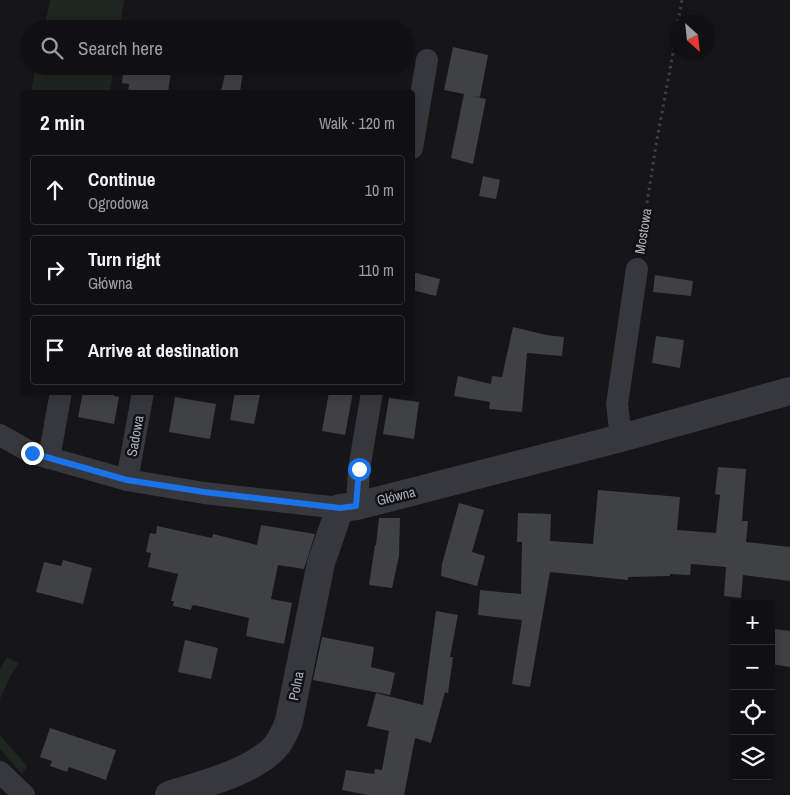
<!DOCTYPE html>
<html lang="en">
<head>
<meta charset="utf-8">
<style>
  body { margin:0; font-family:"Archivo Narrow",sans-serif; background:#1e1e20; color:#f1f3f6 }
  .controls { position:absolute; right:15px; bottom:15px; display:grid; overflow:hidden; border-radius:5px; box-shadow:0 2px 12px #0003 }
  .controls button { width:45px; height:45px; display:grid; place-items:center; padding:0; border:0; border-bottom:1px solid #303032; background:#101012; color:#f1f3f6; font:25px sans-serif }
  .compass { position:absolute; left:670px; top:15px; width:45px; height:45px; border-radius:50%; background:#101012; box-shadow:0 2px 12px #0003; rotate:153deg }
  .stop { position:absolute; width:15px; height:15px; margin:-11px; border:4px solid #1a73e8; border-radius:50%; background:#fff }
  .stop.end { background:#1a73e8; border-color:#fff; box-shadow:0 1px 5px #0008 }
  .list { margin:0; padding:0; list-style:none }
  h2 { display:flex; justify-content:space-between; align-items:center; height:65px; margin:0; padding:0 20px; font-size:21px }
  h2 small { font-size:16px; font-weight:400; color:#9c9d9f }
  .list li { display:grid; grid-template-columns:32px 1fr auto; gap:15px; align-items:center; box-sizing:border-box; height:70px; margin:0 10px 10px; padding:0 10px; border:1px solid #303032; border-radius:5px }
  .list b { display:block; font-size:19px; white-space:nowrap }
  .list p { margin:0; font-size:16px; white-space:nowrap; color:#9c9d9f }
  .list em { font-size:16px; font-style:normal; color:#9c9d9f }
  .icon { flex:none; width:28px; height:28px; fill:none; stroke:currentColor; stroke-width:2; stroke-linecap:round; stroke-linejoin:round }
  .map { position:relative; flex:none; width:790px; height:795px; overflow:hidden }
  .search { position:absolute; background:#101012; box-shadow:0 2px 12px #0003; left:20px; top:20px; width:395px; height:55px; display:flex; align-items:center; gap:12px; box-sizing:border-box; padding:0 18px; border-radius:28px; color:#9c9d9f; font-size:19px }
  .panel { position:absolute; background:#101012; box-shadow:0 2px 12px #0003; left:20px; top:90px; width:395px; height:305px; border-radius:5px }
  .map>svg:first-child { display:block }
  .green { fill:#1e261f }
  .building { fill:#404145 }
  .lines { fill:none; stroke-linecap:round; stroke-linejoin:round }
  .path { stroke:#3d3f44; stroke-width:3; stroke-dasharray:2.5 4; stroke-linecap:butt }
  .minor { stroke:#37383d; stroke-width:22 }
  .tertiary { stroke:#37383d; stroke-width:28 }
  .route { stroke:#1a73e8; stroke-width:6 }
  .labels { text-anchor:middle; stroke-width:5; stroke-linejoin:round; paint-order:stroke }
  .street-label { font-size:14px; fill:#a8adb8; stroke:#111113 }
</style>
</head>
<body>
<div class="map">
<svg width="790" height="795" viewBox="0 0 790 795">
  <rect width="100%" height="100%" fill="#161618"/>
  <g class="green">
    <path d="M50 0H124L120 29H44Z"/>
    <path d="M36 66H114L110 92H31Z"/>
    <path d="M7 657 19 663 11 675 0 699V669Z"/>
    <path d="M0 735 27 766 22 774 0 749Z"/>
  </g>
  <g class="building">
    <path d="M453 47 488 55 480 97 472 96 486 99 473 164 451 158 464 94 444 90Z"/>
    <path d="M124 66H172L168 92H128L129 84 122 83Z"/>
    <path d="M226 69 243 72 240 92H221Z"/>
    <path d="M483 176 500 180 496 199 479 196Z"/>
    <path d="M412 272 440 279 436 296 412 290Z"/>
    <path d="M655 275 693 281 691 296 653 292Z"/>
    <path d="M513 327 546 335 564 337 562 356 527 353 522 412 489 409 490 402 454 396 458 376 491 384 492 376 502 377Z"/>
    <path d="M656 336 684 340 680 368 652 363Z"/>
    <path d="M83 392H115L114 396 119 397 114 424 78 417Z"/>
    <path d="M235 392 260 395 254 424 230 420Z"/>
    <path d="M329 392H353L345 435 322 431Z"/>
    <path d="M175 397 216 404 210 439 169 432Z"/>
    <path d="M389 398 419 402 414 439 383 434Z"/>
    <path d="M718 467 746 469 742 521H748L746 542 790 547V581L743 575 741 598 724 596 726 567 691 564 690 575 670 574V576L628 577V580L550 572 530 687 512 684 522 620 478 615 480 590 521 594 522 542H517L518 513 551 514 550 541 593 544 598 490 680 497 677 530 716 533 720 495 715 494Z"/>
    <path d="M459 503 484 510 472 552 485 556 477 586 441 576 442 564Z"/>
    <path d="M379 518H400L399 556 392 588 369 585 375 545H376Z"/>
    <path d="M261 525 315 534 304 569 278 565 271 599 292 603 284 644 246 636 249 618 194 605 192 606 191 610 173 606 174 601H171L178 574 148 567 151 553 146 552 150 533 156 534 157 526 212 538 213 534 257 545Z"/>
    <path d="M63 560 92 568 83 604 36 592 44 562 61 566Z"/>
    <path d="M436 611 458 615 450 657H453L448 693 445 692 431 743 415 738 404 795H368L342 790 346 770 374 774 375 769 382 770 389 731 367 726 376 693 423 705Z"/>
    <path d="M774 629 790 631V667L771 664V632H774Z"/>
    <path d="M322 637 374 647 371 667 395 673 390 695 313 680Z"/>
    <path d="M185 640 218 648 211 679 178 672Z"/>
    <path d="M50 728 116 750 106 780 69 767 67 772 50 766 52 761 40 757Z"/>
  </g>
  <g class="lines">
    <g class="path">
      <path d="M678 22 682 0"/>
      <path d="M640 248 656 145 678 26"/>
    </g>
    <g class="minor">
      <path d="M412 148 427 60"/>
      <path d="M0 435 32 453 127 480 204 493 340 508"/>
      <path d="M621 438 617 404 637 269"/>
      <path d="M49 458 61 392"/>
      <path d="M127 480 143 392"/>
      <path d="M357 506 359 469 372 392"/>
      <path d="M0 772 24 795"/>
    </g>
    <path class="tertiary" d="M169 795C200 785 255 772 277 745 282 738 286 730 289 721L321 563 340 508 357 506 621 438 790 391"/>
  </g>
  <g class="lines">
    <path class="route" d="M32 453 127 480 204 492 340 508 356 506 359 469"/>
  </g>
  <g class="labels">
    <g class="street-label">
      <text transform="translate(643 231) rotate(-81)" y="5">Mostowa</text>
      <text transform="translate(135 436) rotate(-80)" y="5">Sadowa</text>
      <text transform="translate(396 496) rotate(-14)" y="5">Główna</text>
      <text transform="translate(296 686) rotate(-79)" y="5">Polna</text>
    </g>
  </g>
</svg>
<div class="controls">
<button>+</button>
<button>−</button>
<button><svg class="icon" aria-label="locate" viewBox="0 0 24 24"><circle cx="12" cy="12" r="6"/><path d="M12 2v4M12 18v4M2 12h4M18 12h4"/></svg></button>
<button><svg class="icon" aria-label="layers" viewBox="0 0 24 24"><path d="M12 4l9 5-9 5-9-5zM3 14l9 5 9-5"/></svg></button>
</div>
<svg class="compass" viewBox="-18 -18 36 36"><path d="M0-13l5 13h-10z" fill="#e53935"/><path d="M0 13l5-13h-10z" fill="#9c9d9f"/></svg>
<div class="stop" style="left:359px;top:469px"></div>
<div class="stop end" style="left:32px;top:453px"></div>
<div class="search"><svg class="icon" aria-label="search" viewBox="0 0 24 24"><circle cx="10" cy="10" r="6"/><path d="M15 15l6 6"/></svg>Search here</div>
<section class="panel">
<h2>2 min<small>Walk · 120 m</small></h2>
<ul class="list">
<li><svg class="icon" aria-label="ahead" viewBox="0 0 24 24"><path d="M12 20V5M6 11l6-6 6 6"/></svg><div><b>Continue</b><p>Ogrodowa</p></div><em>10 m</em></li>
<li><svg class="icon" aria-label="right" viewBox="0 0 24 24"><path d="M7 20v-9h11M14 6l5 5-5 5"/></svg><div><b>Turn right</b><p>Główna</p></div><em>110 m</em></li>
<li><svg class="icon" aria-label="arrive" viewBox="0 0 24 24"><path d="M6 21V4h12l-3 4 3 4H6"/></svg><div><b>Arrive at destination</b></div></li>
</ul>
</section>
</div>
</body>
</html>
